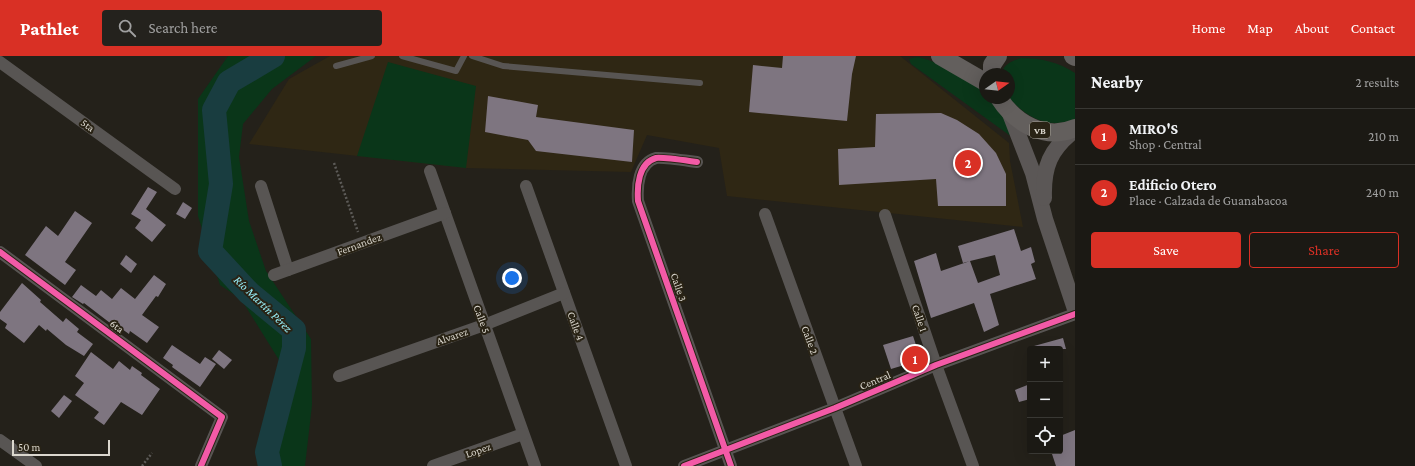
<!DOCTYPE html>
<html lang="en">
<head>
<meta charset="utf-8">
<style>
  body { margin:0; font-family:"Crimson Pro",serif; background:#24221d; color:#f1f3f6 }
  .controls { position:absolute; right:12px; bottom:12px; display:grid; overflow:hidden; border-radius:4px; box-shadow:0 4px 16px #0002 }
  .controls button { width:36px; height:36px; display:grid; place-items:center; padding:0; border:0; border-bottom:1px solid #393834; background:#1b1914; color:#f1f3f6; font:20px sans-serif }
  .compass { position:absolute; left:979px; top:12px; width:36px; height:36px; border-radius:50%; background:#1b1914; box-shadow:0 4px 16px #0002; rotate:76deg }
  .scale { position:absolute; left:12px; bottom:10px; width:98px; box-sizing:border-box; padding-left:4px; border:2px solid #dbd7ce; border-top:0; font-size:11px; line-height:14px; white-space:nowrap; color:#dbd7ce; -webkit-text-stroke:3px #292315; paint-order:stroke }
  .you { position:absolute; left:512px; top:222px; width:14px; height:14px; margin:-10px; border:3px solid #fff; border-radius:50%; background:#1a73e8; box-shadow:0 0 0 6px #1a73e833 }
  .badge { display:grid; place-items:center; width:26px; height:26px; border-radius:50%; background:#d93025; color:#fff; font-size:13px; font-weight:700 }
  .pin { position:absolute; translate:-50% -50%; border:2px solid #fff; box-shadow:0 1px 4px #0006 }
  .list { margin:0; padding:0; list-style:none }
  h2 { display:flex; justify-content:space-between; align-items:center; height:52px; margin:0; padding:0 16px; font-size:17px }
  h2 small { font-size:13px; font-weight:400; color:#a0a0a0 }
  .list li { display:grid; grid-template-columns:26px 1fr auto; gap:12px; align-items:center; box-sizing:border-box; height:56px; padding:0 16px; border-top:1px solid #393834 }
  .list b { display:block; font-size:15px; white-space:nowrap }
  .list p { margin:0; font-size:13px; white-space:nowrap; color:#a0a0a0 }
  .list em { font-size:13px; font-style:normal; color:#a0a0a0 }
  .actions { display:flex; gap:8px; padding:12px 16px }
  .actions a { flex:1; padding:9px 0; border:1px solid #d93025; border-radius:4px; text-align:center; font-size:14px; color:#d93025 }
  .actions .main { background:#d93025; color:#fff }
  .icon { flex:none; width:22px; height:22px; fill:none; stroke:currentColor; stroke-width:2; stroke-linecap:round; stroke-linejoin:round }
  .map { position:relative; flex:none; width:1075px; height:410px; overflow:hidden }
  header { display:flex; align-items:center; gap:24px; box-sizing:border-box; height:56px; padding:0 20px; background:#d93025; color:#fff }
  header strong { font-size:19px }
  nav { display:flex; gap:22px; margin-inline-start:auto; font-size:14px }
  .search { width:280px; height:36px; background:#24221d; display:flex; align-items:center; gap:10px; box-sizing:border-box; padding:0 14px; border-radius:4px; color:#a0a0a0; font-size:15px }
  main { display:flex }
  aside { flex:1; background:#1b1914 }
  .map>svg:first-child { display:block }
  .built { fill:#2f2714 }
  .green { fill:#0a3619 }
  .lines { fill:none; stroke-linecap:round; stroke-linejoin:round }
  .river { stroke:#193d40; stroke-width:24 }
  .building { fill:#7e7580; fill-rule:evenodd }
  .path { stroke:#5d5b58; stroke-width:2.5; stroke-dasharray:2 2; stroke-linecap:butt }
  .lane { stroke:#585553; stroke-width:6 }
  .street { stroke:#585553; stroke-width:12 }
  .secondary { stroke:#5b5756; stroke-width:16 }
  .primary { stroke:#635f5d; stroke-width:18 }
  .cycleway-casing { stroke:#292315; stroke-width:8 }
  .cycleway { stroke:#f35aa7; stroke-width:6 }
  .labels { text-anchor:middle; stroke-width:4; stroke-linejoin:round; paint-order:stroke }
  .shield { fill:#292315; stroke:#a6a196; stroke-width:1 }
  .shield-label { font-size:10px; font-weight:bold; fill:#dbd7ce }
  .street-label { font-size:11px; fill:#dbd7ce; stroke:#292315 }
  .water-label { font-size:12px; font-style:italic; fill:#98f0fa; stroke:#292315 }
</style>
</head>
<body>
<header>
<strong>Pathlet</strong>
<div class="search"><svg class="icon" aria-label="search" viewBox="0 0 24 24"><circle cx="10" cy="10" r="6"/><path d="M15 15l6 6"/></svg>Search here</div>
<nav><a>Home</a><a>Map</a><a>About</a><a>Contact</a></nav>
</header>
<main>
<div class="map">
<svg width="1075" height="410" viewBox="0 0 1075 410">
  <rect width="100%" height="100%" fill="#24211a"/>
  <path class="built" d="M330 0H900L1009 87 1010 105 1023 171 727 140 719 92 647 79 631 116 466 112 249 88 289 23Z"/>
  <g class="green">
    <path d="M228 0H316L272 33 243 68 239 101 249 165 266 215 311 283 312 349 305 410H272L262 376 279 304 241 243 220 229 198 160V43Z"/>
    <path d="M918 1C943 7 965 21 985 37V42H991L1002 55 1016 84 911 8 909 3 912 2Z"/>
    <path d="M1021 2C1040 2 1059 6 1075 17V63C1049 74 1026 61 1009 42V18H1001C1004 8 1012 5 1021 2Z"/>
    <path d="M388 6 476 30 466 112 357 100Z"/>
  </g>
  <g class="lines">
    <path class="river" d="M270 410 267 396 294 292V274L249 237 210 195 221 128 214 54 229 26 273 0"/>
  </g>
  <g class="building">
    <path d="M783 0H856L852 18 847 65 749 56 753 9 782 12Z"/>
    <path d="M488 40 538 49 536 61 634 74 632 106 536 95 528 84 485 76Z"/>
    <path d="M941 57 957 64 979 78 996 97 1006 118V150H938L936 123 839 129 838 93 875 91 876 58Z"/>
    <path d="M148 131 157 136 146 153 166 169 152 186 135 172 141 164 131 158Z"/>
    <path d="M183 146 192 152 185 163 176 158Z"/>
    <path d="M75 155 92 167 65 206 76 214 65 229 25 199 46 170 58 180Z"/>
    <path d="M1014 173 1021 195 1031 191 1035 206 1031 208 1036 223 990 238 999 269 984 276 974 247 931 262 914 205 936 197 941 215 970 205 963 207 958 190ZM995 199 1000 219 978 227 970 205Z"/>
    <path d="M126 199 137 208 131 217 120 208Z"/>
    <path d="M154 219 166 228 158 241 156 240 142 259 159 271 147 287 130 275 129 278 115 268 114 270 84 247 83 248 72 241 81 229 96 240 101 234 112 243 121 232 135 243Z"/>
    <path d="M22 227 41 244 40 246 63 266 66 262 79 273 77 276 93 288 84 300 66 289 47 273 46 275 39 269 24 287 5 272 7 268 0 263V256Z"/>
    <path d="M913 280 921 304 891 313 883 289Z"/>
    <path d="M1063 282 1066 293H1034V290Z"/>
    <path d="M172 289 200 308 205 301 216 308 200 331 172 311 173 309 163 302Z"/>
    <path d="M219 294 232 304 224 313 212 303Z"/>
    <path d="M91 296 113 313 119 305 130 314 132 310 142 317 141 319 160 333 142 359 121 346 104 369 94 362 99 356 75 339 84 327 75 320Z"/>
    <path d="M1030 328V343L1019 346 1015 334Z"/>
    <path d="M64 339 72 345 59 362 51 355Z"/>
    <path d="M1075 374V410H1056L1051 395H1060V380Z"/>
  </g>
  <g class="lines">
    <g class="path">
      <path d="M334 107 358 176"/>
      <path d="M142 410 152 397"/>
    </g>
    <g class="lane">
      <path d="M402 0 456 15 464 0"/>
      <path d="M472 0 503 10 700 27"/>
      <path d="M336 10 372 0"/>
    </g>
    <g class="street">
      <path d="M0 6 175 133"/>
      <path d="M697 106C689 105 663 101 656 102 638 107 637 131 638 145L731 410"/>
      <path d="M430 115 535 410"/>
      <path d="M261 130 288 214"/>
      <path d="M526 130 626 410"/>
      <path d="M765 158 856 410"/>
      <path d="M885 159 936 309 973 410"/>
      <path d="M0 196 222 361 201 410"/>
      <path d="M274 219 445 157"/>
      <path d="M339 320 484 269 564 237"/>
      <path d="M0 384 36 410"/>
      <path d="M433 410 523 378"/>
      <path d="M684 410 835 352 936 309 1075 258"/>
    </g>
    <g class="secondary">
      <path d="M1009 55 1033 117 1045 163 1075 253"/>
      <path d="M1044 142C1043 111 1050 93 1075 74"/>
    </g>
    <g class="primary">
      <path d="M940 0 985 26"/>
      <path d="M1073 0 1075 1"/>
      <path d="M992 18V9L998 0"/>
      <path d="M999 42C1015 67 1045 85 1075 72"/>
    </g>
    <g class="cycleway-casing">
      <g id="cycleway">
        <path d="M697 106C689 105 663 101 656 102 638 107 637 131 638 145L731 410"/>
        <path d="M0 196 222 361 201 410"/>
        <path d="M684 410 835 352 936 309 1075 258"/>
      </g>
    </g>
    <use href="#cycleway" class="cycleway"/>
  </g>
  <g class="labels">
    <rect class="shield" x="1030" y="66" width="20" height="16" rx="3"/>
    <g class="shield-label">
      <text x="1040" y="78">VB</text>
    </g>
    <g class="street-label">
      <text transform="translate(88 69) rotate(36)" y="4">5ta</text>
      <text transform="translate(359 188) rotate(-20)" y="4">Fernandez</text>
      <text transform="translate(679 231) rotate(71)" y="4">Calle 3</text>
      <text transform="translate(920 262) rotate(71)" y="4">Calle 1</text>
      <text transform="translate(482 263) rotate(70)" y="4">Calle 5</text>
      <text transform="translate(117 270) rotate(36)" y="4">6ta</text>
      <text transform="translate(576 270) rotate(70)" y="4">Calle 4</text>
      <text transform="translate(452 280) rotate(-19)" y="4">Alvarez</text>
      <text transform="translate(810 284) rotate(70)" y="4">Calle 2</text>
      <text transform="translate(875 324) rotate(-23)" y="4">Central</text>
      <text transform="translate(478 394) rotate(-19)" y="4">Lopez</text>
    </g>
    <g class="water-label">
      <text transform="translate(263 248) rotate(44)" y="4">Río Martín Pérez</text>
    </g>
  </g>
</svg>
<div class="controls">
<button>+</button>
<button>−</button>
<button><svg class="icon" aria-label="locate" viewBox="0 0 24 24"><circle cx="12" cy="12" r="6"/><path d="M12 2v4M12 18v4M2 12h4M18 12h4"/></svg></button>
</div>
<svg class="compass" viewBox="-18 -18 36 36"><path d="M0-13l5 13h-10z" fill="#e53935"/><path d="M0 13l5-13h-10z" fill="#a0a0a0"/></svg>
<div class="scale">50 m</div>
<div class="you"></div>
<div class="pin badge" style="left:915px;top:303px">1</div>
<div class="pin badge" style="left:968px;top:107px">2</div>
</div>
<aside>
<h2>Nearby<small>2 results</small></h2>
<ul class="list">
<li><span class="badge">1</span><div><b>MIRO'S</b><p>Shop · Central</p></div><em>210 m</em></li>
<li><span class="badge">2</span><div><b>Edificio Otero</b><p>Place · Calzada de Guanabacoa</p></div><em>240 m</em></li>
</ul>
<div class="actions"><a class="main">Save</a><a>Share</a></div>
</aside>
</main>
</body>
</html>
